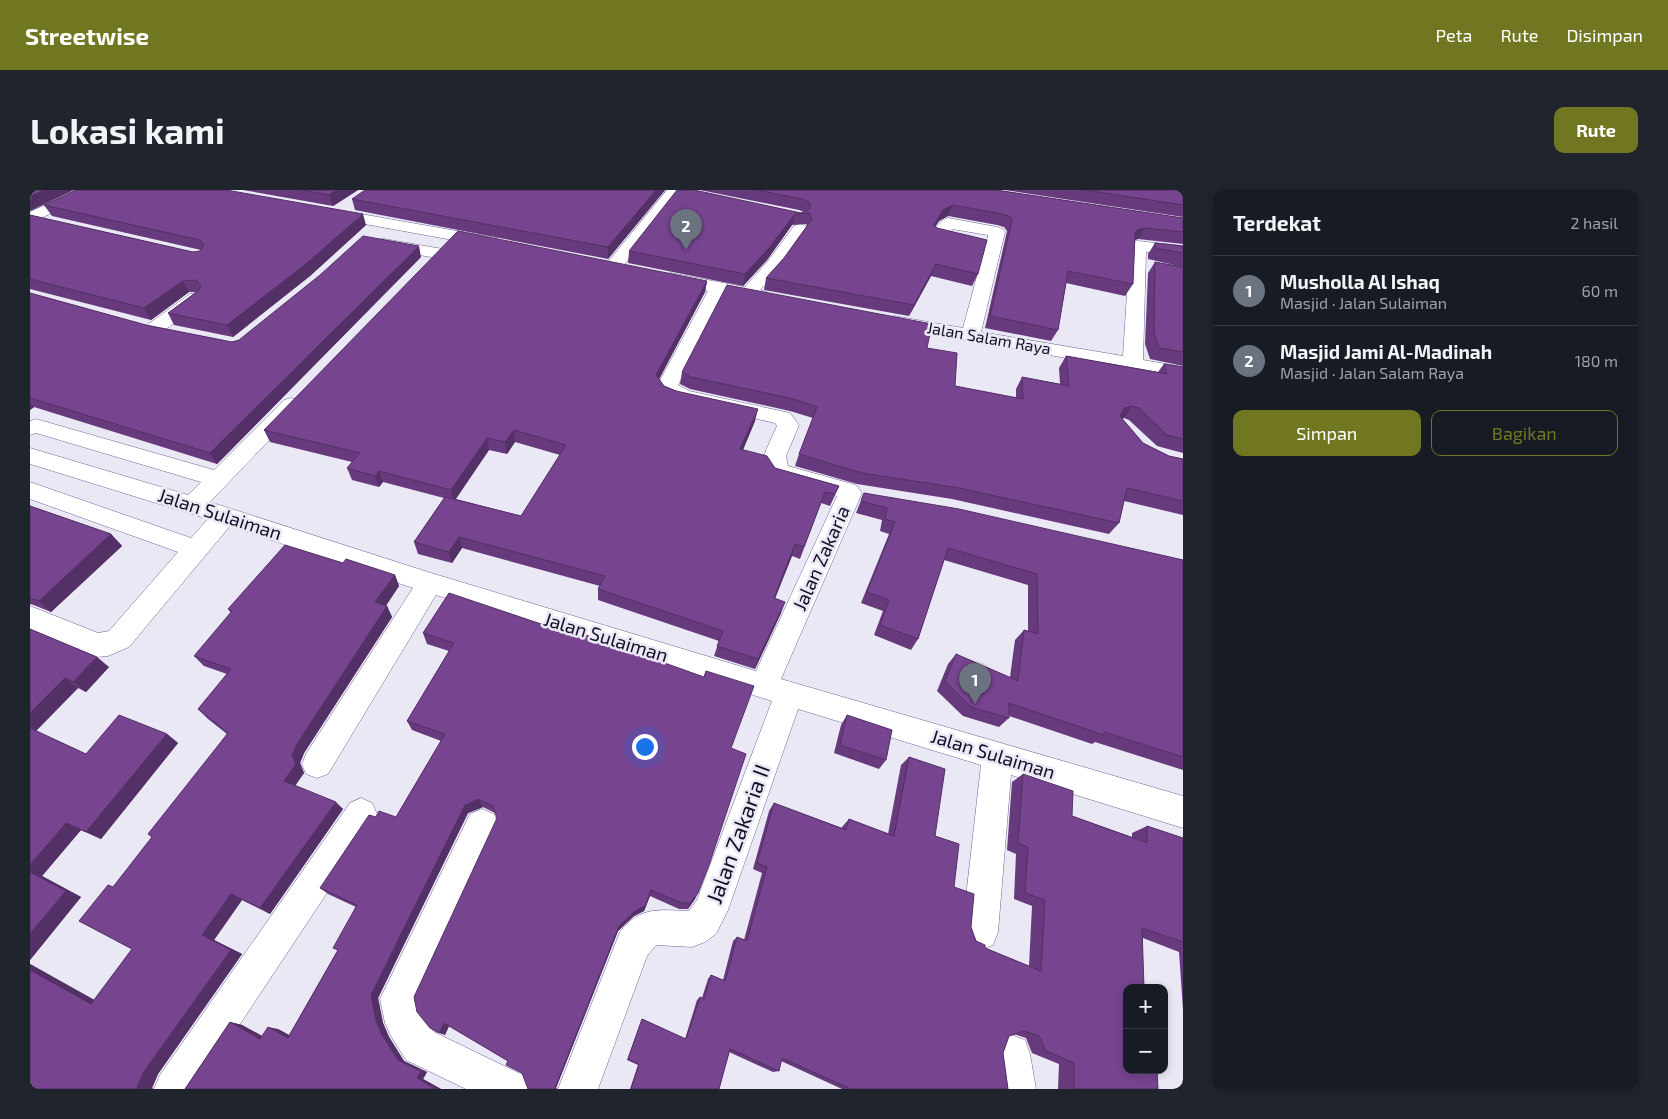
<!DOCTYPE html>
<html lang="id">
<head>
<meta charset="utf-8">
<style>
  body { margin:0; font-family:"Exo 2",sans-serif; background:#20242c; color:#f1f3f6 }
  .controls { position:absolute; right:15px; bottom:15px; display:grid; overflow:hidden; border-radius:10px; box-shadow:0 2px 8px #0003 }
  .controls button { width:45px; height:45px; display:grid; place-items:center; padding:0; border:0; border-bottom:1px solid #363941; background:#171b24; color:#f1f3f6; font:25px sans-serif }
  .you { position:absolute; left:614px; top:556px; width:18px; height:18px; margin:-12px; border:4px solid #fff; border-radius:50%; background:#1a73e8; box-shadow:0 0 0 8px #1a73e833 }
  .badge { display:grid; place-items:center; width:32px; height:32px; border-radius:50%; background:#717720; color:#fff; font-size:16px; font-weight:700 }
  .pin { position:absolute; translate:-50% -41px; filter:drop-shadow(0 1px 2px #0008) }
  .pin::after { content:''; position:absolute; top:26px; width:18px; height:15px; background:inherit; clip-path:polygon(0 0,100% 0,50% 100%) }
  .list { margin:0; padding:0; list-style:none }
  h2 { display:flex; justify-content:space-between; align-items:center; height:65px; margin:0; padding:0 20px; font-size:21px }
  h2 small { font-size:16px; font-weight:400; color:#9ea1a6 }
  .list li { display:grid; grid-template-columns:32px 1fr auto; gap:15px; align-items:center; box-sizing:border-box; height:70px; padding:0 20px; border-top:1px solid #363941 }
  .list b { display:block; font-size:19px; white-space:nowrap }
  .list p { margin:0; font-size:16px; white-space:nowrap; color:#9ea1a6 }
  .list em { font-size:16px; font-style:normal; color:#9ea1a6 }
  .actions { display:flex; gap:10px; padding:15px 20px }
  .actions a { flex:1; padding:11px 0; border:1px solid #717720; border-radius:10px; text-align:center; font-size:18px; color:#717720 }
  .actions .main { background:#717720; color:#fff }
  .map { position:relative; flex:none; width:1153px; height:899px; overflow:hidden; border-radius:10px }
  header { display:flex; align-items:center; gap:30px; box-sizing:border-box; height:70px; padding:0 25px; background:#717720; color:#fff }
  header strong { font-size:24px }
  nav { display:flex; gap:28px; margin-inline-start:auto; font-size:18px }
  .intro { display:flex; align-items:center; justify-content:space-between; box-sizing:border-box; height:120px; padding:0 30px }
  h1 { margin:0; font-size:35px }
  .button { padding:12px 22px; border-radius:10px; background:#717720; color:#fff; font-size:18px; font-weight:700 }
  main { display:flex; gap:30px; padding:0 30px }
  aside { flex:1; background:#171b24; border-radius:10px; box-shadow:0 2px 8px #0003 }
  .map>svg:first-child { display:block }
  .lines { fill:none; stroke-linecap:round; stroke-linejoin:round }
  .minor-casing { stroke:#70639c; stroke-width:1 }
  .minor { fill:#fff; fill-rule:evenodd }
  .wall { fill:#663a7c; fill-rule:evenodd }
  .shaded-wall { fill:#533065 }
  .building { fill:#774490; stroke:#533065 }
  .labels { text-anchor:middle; stroke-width:5; stroke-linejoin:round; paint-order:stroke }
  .far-street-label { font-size:16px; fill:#140e25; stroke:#eae8f5 }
  .street-label { font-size:19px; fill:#140e25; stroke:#eae8f5 }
  .near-street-label { font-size:22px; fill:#140e25; stroke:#eae8f5 }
</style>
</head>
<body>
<header>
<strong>Streetwise</strong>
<nav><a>Peta</a><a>Rute</a><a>Disimpan</a></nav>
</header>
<div class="intro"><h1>Lokasi kami</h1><a class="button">Rute</a></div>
<main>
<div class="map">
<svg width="1153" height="899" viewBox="0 0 1153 899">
  <rect width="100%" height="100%" fill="#eae8f5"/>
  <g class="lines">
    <g class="minor-casing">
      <g id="minor">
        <path d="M48 0H68L65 3 0 33V22Z"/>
        <path d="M637 0H653L590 80 584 81 578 80 575 76 578 72Z"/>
        <path d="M297 18 461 47 467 48 469 52 467 56 461 57 291 26 289 23 291 20Z"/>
        <path d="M918 28 967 37 973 39 975 42 951 142 1093 166 1100 56 1102 52 1108 51 1153 56V66L1116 62 1113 170 1153 177V189L857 136 855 132 857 128 864 126 933 138 954 60 903 48 901 45C906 38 910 30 918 28ZM922 39 958 45 957 51 919 42Z"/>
        <path d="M770 34 776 36 778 39 750 79 730 100 737 102 740 106 737 110 731 111 695 104 648 195 659 201 760 223 769 235 756 266 758 276 826 295 832 303 751 489 1153 606V638L981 585 968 742 963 755 950 760 937 755 932 742 951 575 768 519 698 720 686 744 675 752 662 757 626 755 617 766 568 899H528L590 742C610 716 629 720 659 721L667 710 742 511 406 405 298 584 287 588 276 584 272 574 276 564 383 398 200 336 99 457 78 466 67 467 0 439V416L68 443 79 441 148 362 0 309V292L161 348 178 329 0 274V258L158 305 171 292 6 243 0 245V231L6 229 184 280 254 210 261 208 268 210 272 215 268 220 180 312 401 383 726 481 807 306 742 288 733 272 736 260 747 236 745 233 646 211 634 206 627 196 678 101 635 92 632 88 635 84 641 83 715 97 738 71 764 36Z"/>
        <path d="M354 49 407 58 413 59 415 63 413 67 407 68 348 58 346 54 348 50Z"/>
        <path d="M166 103 172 104 175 108 172 112 131 143 124 145 117 143 114 139 117 135 160 104Z"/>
        <path d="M331 608 342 613 347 624 342 635 167 899H124L130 885 320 613Z"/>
        <path d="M452 619 464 624 468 635 388 810 391 825 404 842 493 885 499 899H436L376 870 361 846 355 833 350 809 440 624Z"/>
        <path d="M981 845 995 850 1000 864 1006 899H966L962 864 967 850Z"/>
      </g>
    </g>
    <use href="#minor" class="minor"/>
  </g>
  <g class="wall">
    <path d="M213 0H328L303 16Z"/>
    <path d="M635 0 578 69 325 20 322 9Z"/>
    <path d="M670 0H966L1153 28V54L1108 49 1105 50 1103 94 1095 106 1036 93 1028 140 1021 151 955 138 977 41 974 37 967 35 918 26 909 31 905 37 948 84 942 96 901 86 879 126 734 100 736 88 754 68 777 36 776 34 762 35 737 70 713 96 598 73 599 61 774 22 769 20Z"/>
    <path d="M975 0H1153V27Z"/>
    <path d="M14 15 336 35 280 86 203 147 144 135 138 123 166 102H159L121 130 0 99V25L163 62 170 61 171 60 22 26Z"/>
    <path d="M1125 53 1153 56V77L1118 69V64Z"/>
    <path d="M391 67 187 274 4 217 0 220V103L116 135 202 152 209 150Z"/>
    <path d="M1125 72 1153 77V176L1120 169 1115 154 1118 83Z"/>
    <path d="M677 91 675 102 629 189 634 196 725 231 713 260 745 278 809 296 800 316 791 313 770 369 762 366 745 409 751 423 725 479 684 466 689 451 568 410V399L570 396 432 358 422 373 388 364 384 352 414 308 353 292 349 297 322 290 317 278 322 272 240 252 234 240ZM485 252 530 265 491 326 426 309 459 260 477 264Z"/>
    <path d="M897 158 925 196 986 208V199L992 187 1030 194 1029 178 1036 166 1128 182 1134 174 1153 177V263L1127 256 1099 230 1094 228 1092 229 1113 253 1139 266 1153 269V325L1094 311 1089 333 1079 344 922 309 827 294 765 276 769 264 783 228 760 221 660 199 650 194 652 182Z"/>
    <path d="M834 303 1153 370V580L1065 552 1062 554 979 526V528L969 537 933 526 907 501 918 474 926 464 980 487 985 450 994 440 998 441V395L914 370 888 449 881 460 844 445 853 421 831 413 859 344 850 341 852 330 826 323Z"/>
    <path d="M0 316 81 344 92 356 21 422 1 414 0 415Z"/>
    <path d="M313 373 365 385 369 396 356 416H357L362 427 274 563 270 573 274 583 265 595 313 619 240 724 212 710 184 750 212 764 128 884 122 898 123 899H0V774L64 810 102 759 83 697 122 647 197 544 178 529 168 519 197 484 174 476 164 466 201 423 198 419Z"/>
    <path d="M419 403 701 558 665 709 658 719H649L620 706 614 721 604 726 588 741 526 898 527 899H498L492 883 478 871 419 836 415 845 467 628 465 623 453 617 438 623 348 808 353 833 359 847 374 871 397 882 393 889 411 899H155L200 832 212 835 232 846 248 839 259 845 308 760 326 717 298 704 290 698 346 627H366L411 551 382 540 377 531 419 461 397 454 393 443Z"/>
    <path d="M0 439 79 477 56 502 48 498 6 541 56 564 137 544 148 553 71 649 51 640 12 686 51 707 0 770Z"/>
    <path d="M817 525 856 570 849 579 804 563 811 535Z"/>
    <path d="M879 567 905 646 924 697 946 751 955 758 999 776 1002 716 984 709 986 664 977 660 982 592 993 584 1042 626 1102 647V643L1117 636 1153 648V820L1149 762 1113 748 1097 798 1128 899H1028L1029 874 1002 863 996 848 984 844 979 846 973 863 978 899H812L751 871 749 881 743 882 699 862 689 899H600L608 875 597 870 612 829 655 849 667 810 670 807 672 808 678 789 681 785 693 790 703 751 707 747 714 750 732 683 723 679 739 621 744 613 812 638V637L819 629 858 644 871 575Z"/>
  </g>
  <g class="shaded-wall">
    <path d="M14 0H44L0 21V6Z"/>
    <path d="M307 0H328L303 16 299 5Z"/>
    <path d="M626 0H635L578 69V57Z"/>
    <path d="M923 15 918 26 909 31 899 46 904 35 913 20Z"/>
    <path d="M333 24 336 35 280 86 203 147 197 135Z"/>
    <path d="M765 24 762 35 737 70 713 96 715 84Z"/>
    <path d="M1115 38 1108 49 1100 51 1107 40Z"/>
    <path d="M389 56 391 67 187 274 180 263Z"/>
    <path d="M906 74 901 86 879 126 884 115Z"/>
    <path d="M153 91 159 102 121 130 114 118Z"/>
    <path d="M677 91 675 102 625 197 626 185Z"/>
    <path d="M0 213 4 217 0 220Z"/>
    <path d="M1102 216 1094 228 1086 230 1094 218Z"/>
    <path d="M728 219 725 231 708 271 710 259Z"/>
    <path d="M484 240 485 252 477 264 475 252Z"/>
    <path d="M457 248 459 260 424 311 421 300Z"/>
    <path d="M349 281 353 292 349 297 345 286Z"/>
    <path d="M81 344 92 356 21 422 9 411Z"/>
    <path d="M429 347 432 358 422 373 419 362Z"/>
    <path d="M765 354 762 366 740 419 744 408Z"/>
    <path d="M365 385 369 396 350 423 345 412Z"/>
    <path d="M755 412 751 423 725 479 728 469Z"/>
    <path d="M357 416 362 427 274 563 270 573 274 583 263 599 254 591 262 565 267 554Z"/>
    <path d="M67 467 79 477 56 502 43 492Z"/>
    <path d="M35 488 48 498 4 543 0 540V523Z"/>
    <path d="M137 544 148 553 71 649 56 642Z"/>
    <path d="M449 609 453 617 438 623 348 808 353 833 359 847 374 871 397 882 393 889 411 899H406L387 888 368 870 352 845 346 831 341 805 435 615Z"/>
    <path d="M306 612 313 619 240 724 230 718Z"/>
    <path d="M36 633 51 640 12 686 51 707 0 770V675Z"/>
    <path d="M621 700 620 706 614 721 604 726 588 741 526 898 527 899H525V898L589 736Z"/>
    <path d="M668 703 665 709 658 719 660 713Z"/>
    <path d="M201 704 212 710 184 750 212 764 128 884 122 898 123 899H108L107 898 172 745Z"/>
    <path d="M0 774 77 817 61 814 0 780Z"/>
    <path d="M200 832 212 835 241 851 230 849Z"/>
    <path d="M414 833 419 836 415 845 409 843Z"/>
    <path d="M238 837 248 839 268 850 258 848Z"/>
  </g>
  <g class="building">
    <path d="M0 0H14L0 6Z"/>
    <path d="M46 0H196L333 24 276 74 197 135 138 123 168 101 171 96 166 90 153 91 114 118 0 89V25L163 62 170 61 174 55 170 50 14 15Z"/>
    <path d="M272 0H307L299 5Z"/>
    <path d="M335 0H626L578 57 322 9Z"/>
    <path d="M647 0H664L771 23 778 20 781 17 779 12 772 9 727 0H966L1153 28V42L1115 38 1107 40 1105 44 1103 94 1038 81 1028 140 960 126 982 30 979 26 972 24 923 15 913 20 904 35 907 38 957 50 948 84 906 74 884 115 736 88 754 68 782 29 779 23 765 24 739 58 715 84 599 61Z"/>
    <path d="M1055 0H1153V15Z"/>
    <path d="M428 41 677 91 626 185 634 196 646 201 728 219 710 259 737 266 745 278 809 296 805 304 795 302 774 357 765 354 744 408 755 412 728 469 687 456 693 441 568 399 575 386 429 347 419 362 384 352 415 307 491 326 536 255 484 240 475 252 457 248 421 300 349 281 345 286 317 278 330 263 234 240Z"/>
    <path d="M333 46 389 56 180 263 0 208V103L116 135 202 152 209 150 290 85Z"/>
    <path d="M1125 53 1153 56V63L1125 58Z"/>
    <path d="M1125 72 1153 77V162L1129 158 1124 142Z"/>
    <path d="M697 95 902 134 897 158 927 163 925 196 993 209 992 187 1039 196 1036 166 1137 184 1134 174 1153 177V249L1137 245 1109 218 1102 216 1094 218 1090 226 1113 253 1139 266 1153 269V311L1097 298 1089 333 929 298 832 283 769 264 787 217 764 209 661 187 652 182Z"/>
    <path d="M834 303 929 319 1153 370V567L1074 542V545L979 513V528L941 517 915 491 926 464 988 491 994 440 1008 444 1007 384 918 358 888 449 850 435 859 410 837 402 865 332 855 329 857 318 831 311Z"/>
    <path d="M0 316 81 344 9 411 0 408Z"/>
    <path d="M255 355 313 373 316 369 365 385 345 412 357 416 267 554 262 565 266 574 254 591 306 612 230 718 201 704 172 745 201 760 113 883 107 898 108 899H0V780L61 814 102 759 49 731 78 695 83 697 122 647 118 644 198 543 168 519 201 479 164 466 202 421 198 419Z"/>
    <path d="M419 403 523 438 525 434 674 487 676 481 724 496 701 558 716 564 679 675 668 703 660 713H652L621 700 615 716 605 721 589 736 525 898V899H498L492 883 476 875 478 871 414 833 409 843 400 838 387 822 384 807 467 628 463 616 449 609 435 615 341 805 346 831 352 845 368 870 391 881 387 888 406 899H155L200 832 230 849 238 837 258 848 308 760 303 758 327 715 290 698 339 625 346 627 349 621 366 627 415 544 377 531 424 453 393 443Z"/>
    <path d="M0 439 67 467 43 492 35 488 0 523Z"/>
    <path d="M89 525 137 544 56 642 36 633 0 675V538L56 564Z"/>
    <path d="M817 525 862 540 856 570 810 555Z"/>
    <path d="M879 567 915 579 905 646 929 654 924 697 944 704 941 737 946 751 955 755V758L1011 781 1015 710 995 703 998 657 988 653 993 584 1043 601 1042 626 1117 653V636L1153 648V752L1112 738 1114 798H1097V880H1127L1128 899H1044V873L1016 861 1009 846 994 841 979 846 973 863 978 899H821L752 868 749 881 700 859 689 899H601L609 874 598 869 612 829 656 849 670 807 674 809 681 785 695 791 707 747 717 751 737 677 727 673 744 613 816 640 819 629 864 646Z"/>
    <path d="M0 682 36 701 0 744Z"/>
  </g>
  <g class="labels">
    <g class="far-street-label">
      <text transform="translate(959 148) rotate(10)" y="6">Jalan Salam Raya</text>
    </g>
    <g class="street-label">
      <text transform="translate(190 324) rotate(18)" y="7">Jalan Sulaiman</text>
      <text transform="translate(791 368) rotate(-66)" y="7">Jalan Zakaria</text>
      <text transform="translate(576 447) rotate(17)" y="7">Jalan Sulaiman</text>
      <text transform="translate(963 564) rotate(17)" y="7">Jalan Sulaiman</text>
    </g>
    <g class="near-street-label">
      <text transform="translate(708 644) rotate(-70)" y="8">Jalan Zakaria II</text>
    </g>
  </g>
</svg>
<div class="controls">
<button>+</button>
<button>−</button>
</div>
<div class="you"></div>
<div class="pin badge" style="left:945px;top:514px;background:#6b7280">1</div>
<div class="pin badge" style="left:656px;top:60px;background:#6b7280">2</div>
</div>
<aside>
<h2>Terdekat<small>2 hasil</small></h2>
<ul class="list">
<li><span class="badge" style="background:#6b7280">1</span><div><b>Musholla Al Ishaq</b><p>Masjid · Jalan Sulaiman</p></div><em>60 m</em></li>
<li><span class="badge" style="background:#6b7280">2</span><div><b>Masjid Jami Al-Madinah</b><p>Masjid · Jalan Salam Raya</p></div><em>180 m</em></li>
</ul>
<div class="actions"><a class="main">Simpan</a><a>Bagikan</a></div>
</aside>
</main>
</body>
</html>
